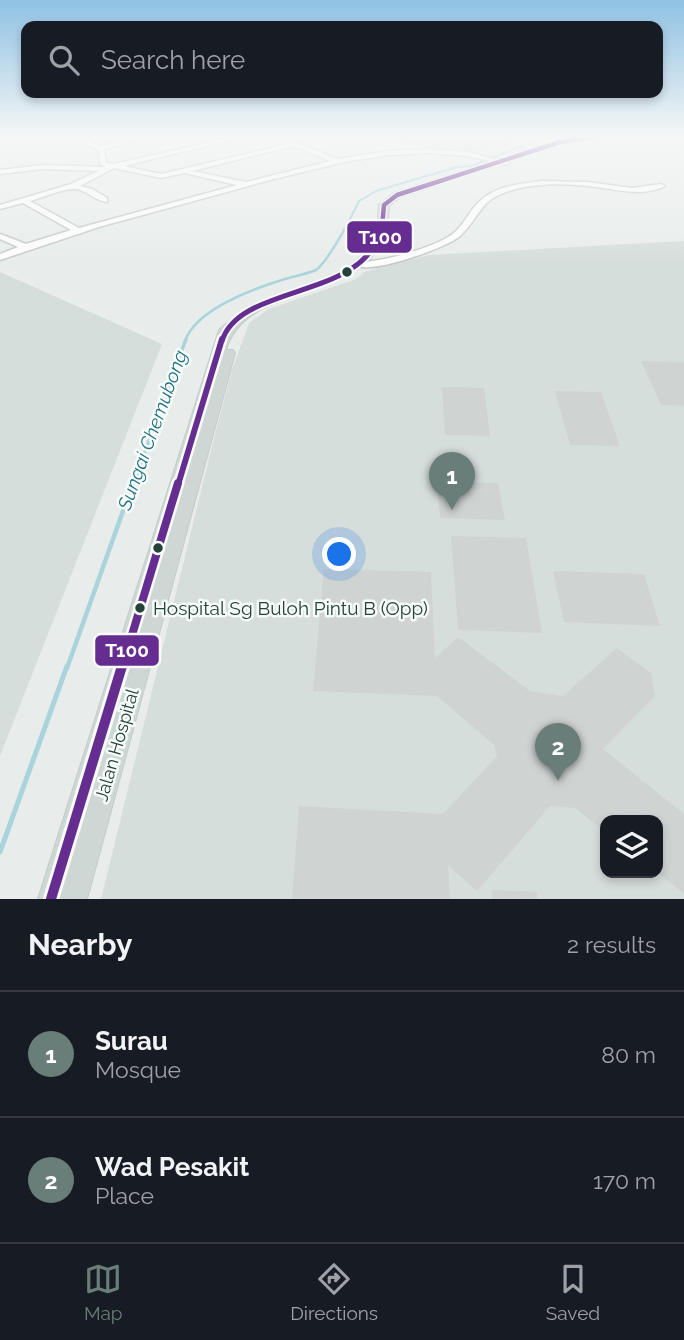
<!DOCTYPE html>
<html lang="en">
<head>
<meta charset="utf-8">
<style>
  body { margin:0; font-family:Raleway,sans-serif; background:#20242c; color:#f1f3f6 }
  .controls { position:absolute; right:21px; bottom:21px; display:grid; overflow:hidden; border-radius:14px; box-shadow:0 4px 10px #0003 }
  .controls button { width:63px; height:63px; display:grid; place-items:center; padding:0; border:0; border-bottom:2px solid #363941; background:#171b24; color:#f1f3f6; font:35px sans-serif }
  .you { position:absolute; left:340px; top:555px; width:24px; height:24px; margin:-18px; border:5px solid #fff; border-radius:50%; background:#1a73e8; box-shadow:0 0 0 10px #1a73e833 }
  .badge { display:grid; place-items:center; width:46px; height:46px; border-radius:50%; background:#697e78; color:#fff; font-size:23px; font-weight:700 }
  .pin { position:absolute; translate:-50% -58px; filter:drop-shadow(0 2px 4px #0008) }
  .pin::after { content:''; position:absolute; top:37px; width:24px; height:21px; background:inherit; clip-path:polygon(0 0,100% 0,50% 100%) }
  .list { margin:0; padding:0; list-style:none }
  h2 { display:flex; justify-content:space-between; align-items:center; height:91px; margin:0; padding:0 28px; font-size:30px }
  h2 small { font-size:23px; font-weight:400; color:#9ea1a6 }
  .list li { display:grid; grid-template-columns:46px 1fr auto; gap:21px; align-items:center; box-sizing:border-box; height:126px; padding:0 28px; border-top:2px solid #363941 }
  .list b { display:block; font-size:26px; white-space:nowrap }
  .list p { margin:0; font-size:23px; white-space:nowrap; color:#9ea1a6 }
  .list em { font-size:23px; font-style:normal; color:#9ea1a6 }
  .icon { flex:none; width:38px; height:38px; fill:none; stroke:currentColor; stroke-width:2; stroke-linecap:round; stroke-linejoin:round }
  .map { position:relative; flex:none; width:684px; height:899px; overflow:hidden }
  .search { position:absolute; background:#171b24; box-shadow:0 4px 10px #0003; left:21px; right:21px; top:21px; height:77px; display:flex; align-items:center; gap:18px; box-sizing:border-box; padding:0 24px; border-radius:14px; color:#9ea1a6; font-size:26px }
  .sheet { height:343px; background:#171b24 }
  nav { display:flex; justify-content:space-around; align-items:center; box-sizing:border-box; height:98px; border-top:2px solid #363941; background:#171b24; font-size:19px; color:#9ea1a6 }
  nav a { display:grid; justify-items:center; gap:4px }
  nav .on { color:#697e78 }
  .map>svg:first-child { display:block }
  .built { fill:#d6dedb; fill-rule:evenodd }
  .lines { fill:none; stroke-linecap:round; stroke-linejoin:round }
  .stream-far4 { stroke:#a9d4db; stroke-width:2 }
  .stream-far3 { stroke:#a9d4db; stroke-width:2.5 }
  .stream-far2 { stroke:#a9d4db; stroke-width:3.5 }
  .stream-far1 { stroke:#a9d4db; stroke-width:4.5 }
  .stream { stroke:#a9d4db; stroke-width:5 }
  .building { fill:#cfd4d2 }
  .minor-casing { stroke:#c5cac8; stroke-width:3 }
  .major-casing { stroke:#c3ccc9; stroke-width:2 }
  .minor { fill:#fcfcfc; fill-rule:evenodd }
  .major { fill:#cfd7d5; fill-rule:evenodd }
  .bus-1-far4-casing { stroke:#f7fbf9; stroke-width:7 }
  .bus-1-far3-casing { stroke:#f7fbf9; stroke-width:9 }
  .bus-1-far2-casing { stroke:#f7fbf9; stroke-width:11 }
  .bus-1-far1-casing { stroke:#f7fbf9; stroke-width:13 }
  .bus-1-casing { stroke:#f7fbf9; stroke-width:16 }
  .bus-1-far4 { stroke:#662d91; stroke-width:4.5 }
  .bus-1-far3 { stroke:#662d91; stroke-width:5 }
  .bus-1-far2 { stroke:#662d91; stroke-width:6 }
  .bus-1-far1 { stroke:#662d91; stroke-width:8 }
  .bus-1 { stroke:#662d91; stroke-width:10 }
  .bus-dot { fill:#24423a; stroke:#f7fbf9; stroke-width:2.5 }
  .labels { text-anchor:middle; stroke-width:5; stroke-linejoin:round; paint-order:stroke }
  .street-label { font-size:18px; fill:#24423a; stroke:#f7fbf9 }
  .water-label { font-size:19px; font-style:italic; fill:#1c6f80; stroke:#f7fbf9 }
  .near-bus-label { font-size:19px; fill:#24423a; stroke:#f7fbf9; text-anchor:start }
  .line-badge { stroke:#f7fbf9; stroke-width:2.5 }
  .badge-label { font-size:19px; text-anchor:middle; font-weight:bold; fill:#fff }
</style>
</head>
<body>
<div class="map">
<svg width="684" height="899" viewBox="0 0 684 899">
  <rect width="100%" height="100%" fill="#e8edeb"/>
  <g class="built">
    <path d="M375 136H528L469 156Z"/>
    <path d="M684 241V899H101L214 438 232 370 249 323 269 309 356 279 364 272 429 255ZM605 820H658V873H605Z"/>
    <path d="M0 272 162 344 0 756Z"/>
  </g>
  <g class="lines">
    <path class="stream-far4" d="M346 227 359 201 376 191 457 167 471 166 548 136"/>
    <path class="stream-far3" d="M185 341C196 309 255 288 285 279 294 276 307 274 316 270 325 265 341 235 347 225"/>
    <path class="stream-far2" d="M133 485 186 339"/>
    <path class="stream-far1" d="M67 668 133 483"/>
    <path class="stream" d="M0 852 67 666"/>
  </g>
  <g class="building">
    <path d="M641 361 684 362V406L661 405Z"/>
    <path d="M442 387 484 388 490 436 445 435Z"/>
    <path d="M555 391 601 392 620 446 570 445Z"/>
    <path d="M437 482 498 483 505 520 440 518Z"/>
    <path d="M451 536 526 538 542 633 458 630Z"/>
    <path d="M324 569 431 572 435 658 458 637 530 691 563 696 617 648 651 673 655 696 603 749 684 814V894L658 873V820H605V832L575 808 550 806 477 891 448 865 450 899H292L299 806 443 814 497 756 494 745 437 696 313 691Z"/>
    <path d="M553 571 644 574 660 626 564 622Z"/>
    <path d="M492 890 537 892V899H492Z"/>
  </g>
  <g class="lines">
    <g class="minor-casing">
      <g id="minor">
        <path d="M74 136H81L100 146 145 136H155L104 149 106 163 114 164 239 136H249L124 166 161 174 288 144 272 136H280L337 159 389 151 428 149 468 152 510 163 507 165 468 156 428 153 389 155 349 161 274 179 99 227 0 260V254L18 247 0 239V234L26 244 71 230 23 203 0 209V205L71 184 98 171 42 169 0 174V170L42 165 106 167 100 164 99 151ZM294 146 330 161 246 182 192 171ZM114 168 161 178 184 173 237 185 79 228 30 201C41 198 64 188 75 189 87 190 95 201 107 202V198L92 189 80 186Z"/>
        <path d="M541 181 587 182 632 188 661 184 665 186C644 197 619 190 596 187 566 183 530 182 501 194 480 202 476 222 460 236 446 248 371 275 355 265L359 262C383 262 439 247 456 231 464 223 469 213 476 205 492 186 518 184 541 181Z"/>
      </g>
    </g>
    <g class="major-casing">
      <path id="major" d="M585 136H603L561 144 400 197 389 206C388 218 388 233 382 243 349 302 245 284 226 350H233L235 353 87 899H38L219 330C232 319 243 309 259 302 295 285 351 280 372 242 378 232 378 217 379 205L394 193 557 140Z"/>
    </g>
    <use href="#minor" class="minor"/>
    <use href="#major" class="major"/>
    <g class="bus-1-far4-casing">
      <path id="bus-1-far4" d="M382 227 384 205 397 195 560 142 599 136"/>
    </g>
    <g class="bus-1-far3-casing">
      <path id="bus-1-far3" d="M222 341C240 282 369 301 382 225"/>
    </g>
    <g class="bus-1-far2-casing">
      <path id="bus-1-far2" d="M178 485 222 339"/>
    </g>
    <g class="bus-1-far1-casing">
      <path id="bus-1-far1" d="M122 668 178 483"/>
    </g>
    <g class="bus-1-casing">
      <path id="bus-1" d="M51 899 122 666"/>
    </g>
    <use href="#bus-1-far4" class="bus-1-far4"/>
    <use href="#bus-1-far3" class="bus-1-far3"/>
    <use href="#bus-1-far2" class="bus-1-far2"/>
    <use href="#bus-1-far1" class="bus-1-far1"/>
    <use href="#bus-1" class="bus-1"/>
  </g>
  <linearGradient id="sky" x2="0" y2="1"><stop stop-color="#8fc1e3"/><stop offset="0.52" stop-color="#f5f7f6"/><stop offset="1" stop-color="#f5f7f6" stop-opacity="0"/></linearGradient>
  <rect width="684" height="262" fill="url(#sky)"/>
  <g class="bus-dot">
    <circle cx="347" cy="272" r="6"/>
    <circle cx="158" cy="548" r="6"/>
    <circle cx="140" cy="608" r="6"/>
  </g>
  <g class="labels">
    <g class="street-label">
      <text transform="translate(117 745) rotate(-74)" y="6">Jalan Hospital</text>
    </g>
    <g class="water-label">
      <text transform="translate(152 430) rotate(-70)" y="7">Sungai Chemubong</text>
    </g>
    <g class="near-bus-label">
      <text x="153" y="615">Hospital Sg Buloh Pintu B (Opp)</text>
    </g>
  </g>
  <g class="line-badge">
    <rect x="346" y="220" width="67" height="34" rx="7" fill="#662d91"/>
    <rect x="94" y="634" width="66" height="33" rx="7" fill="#662d91"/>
  </g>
  <g class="badge-label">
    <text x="380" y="244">T100</text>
    <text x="127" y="657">T100</text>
  </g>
</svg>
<div class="controls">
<button><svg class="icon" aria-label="layers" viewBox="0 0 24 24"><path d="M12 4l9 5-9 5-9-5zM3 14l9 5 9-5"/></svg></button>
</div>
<div class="you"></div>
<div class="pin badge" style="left:452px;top:510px">1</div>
<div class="pin badge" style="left:558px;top:781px">2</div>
<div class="search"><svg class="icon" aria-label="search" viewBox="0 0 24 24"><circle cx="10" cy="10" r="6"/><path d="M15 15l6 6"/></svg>Search here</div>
</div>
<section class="sheet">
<h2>Nearby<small>2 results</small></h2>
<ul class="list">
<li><span class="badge">1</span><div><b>Surau</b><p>Mosque</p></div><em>80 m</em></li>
<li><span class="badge">2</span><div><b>Wad Pesakit</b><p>Place</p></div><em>170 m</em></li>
</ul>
</section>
<nav>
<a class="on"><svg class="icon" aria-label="map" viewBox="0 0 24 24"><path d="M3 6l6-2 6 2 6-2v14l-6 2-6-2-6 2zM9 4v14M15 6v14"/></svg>Map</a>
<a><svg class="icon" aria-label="directions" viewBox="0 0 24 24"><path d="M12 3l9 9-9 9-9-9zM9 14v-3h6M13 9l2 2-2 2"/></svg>Directions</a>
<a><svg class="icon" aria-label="saved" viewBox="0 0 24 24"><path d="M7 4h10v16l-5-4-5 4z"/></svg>Saved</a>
</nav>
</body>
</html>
